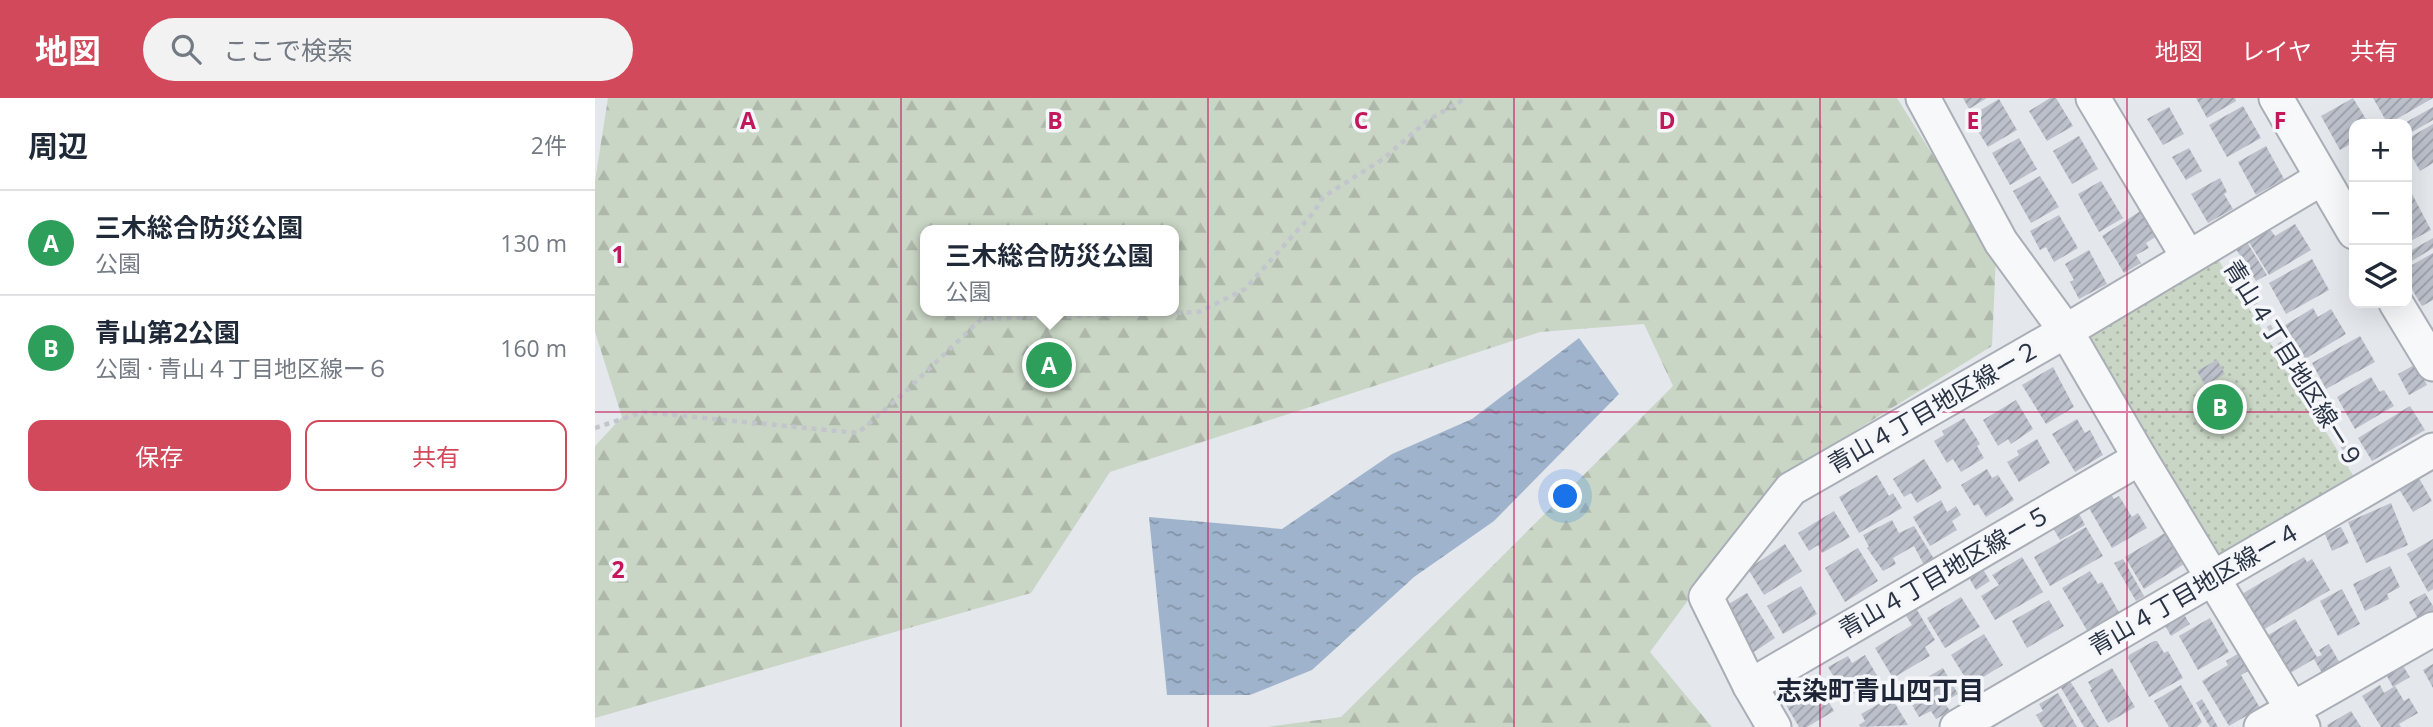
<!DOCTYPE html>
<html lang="ja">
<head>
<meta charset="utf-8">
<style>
  body { margin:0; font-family:"Open Sans","Noto Sans JP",sans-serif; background:#f2f2f3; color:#1f2937 }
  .controls { position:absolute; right:21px; top:21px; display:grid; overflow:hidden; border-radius:14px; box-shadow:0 7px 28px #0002 }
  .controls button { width:63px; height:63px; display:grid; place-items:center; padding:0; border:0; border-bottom:2px solid #e0e1e3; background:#fff; color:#1f2937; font:35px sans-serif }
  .you { position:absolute; left:971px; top:399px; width:24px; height:24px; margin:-18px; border:5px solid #fff; border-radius:50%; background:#1a73e8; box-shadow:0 0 0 10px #1a73e833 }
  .badge { display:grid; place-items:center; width:46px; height:46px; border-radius:50%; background:#d1495b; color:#fff; font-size:23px; font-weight:700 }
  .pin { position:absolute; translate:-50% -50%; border:4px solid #fff; box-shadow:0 2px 7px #0006 }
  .popup { position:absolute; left:325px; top:127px; width:259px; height:91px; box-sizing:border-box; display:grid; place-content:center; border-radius:14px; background:#fff; filter:drop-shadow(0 2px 5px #0005); font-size:23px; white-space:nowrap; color:#747a83 }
  .popup b { font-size:26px; color:#1f2937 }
  .popup::after { content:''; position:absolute; left:50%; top:100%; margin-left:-14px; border:14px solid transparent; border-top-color:#fff }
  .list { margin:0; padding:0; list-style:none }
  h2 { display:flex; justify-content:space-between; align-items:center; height:91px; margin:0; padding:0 28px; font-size:30px }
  h2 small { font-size:23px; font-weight:400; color:#747a83 }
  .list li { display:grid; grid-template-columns:46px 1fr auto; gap:21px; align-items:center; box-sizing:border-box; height:105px; padding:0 28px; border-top:2px solid #e0e1e3 }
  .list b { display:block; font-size:26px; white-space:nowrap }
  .list p { margin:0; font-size:23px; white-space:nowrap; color:#747a83 }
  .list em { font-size:23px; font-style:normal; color:#747a83 }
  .actions { display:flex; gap:14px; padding:21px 28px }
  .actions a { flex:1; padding:16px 0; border:2px solid #d1495b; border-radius:14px; text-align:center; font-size:24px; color:#d1495b }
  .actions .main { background:#d1495b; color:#fff }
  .icon { flex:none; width:38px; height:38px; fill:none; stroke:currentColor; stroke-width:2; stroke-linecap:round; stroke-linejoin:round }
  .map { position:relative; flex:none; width:1838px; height:629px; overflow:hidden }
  header { display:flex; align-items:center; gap:42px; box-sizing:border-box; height:98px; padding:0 35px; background:#d1495b; color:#fff }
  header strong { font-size:33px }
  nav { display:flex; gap:38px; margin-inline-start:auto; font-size:24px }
  .search { width:490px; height:63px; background:#f2f2f3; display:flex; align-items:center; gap:18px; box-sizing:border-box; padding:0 24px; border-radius:38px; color:#747a83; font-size:26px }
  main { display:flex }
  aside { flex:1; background:#fff }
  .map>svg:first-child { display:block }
  .green { fill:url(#green-dots) }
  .forest { fill:url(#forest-firs); fill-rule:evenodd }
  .water { fill:url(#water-ripples) }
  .building { fill:url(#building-hatch) }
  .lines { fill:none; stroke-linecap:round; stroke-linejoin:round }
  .minor-casing { stroke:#a9aeb7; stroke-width:37 }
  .path { stroke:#c2c5cb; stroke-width:4.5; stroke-dasharray:5 5; stroke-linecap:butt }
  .minor { stroke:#f7f8fa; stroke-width:33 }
  .grid { fill:none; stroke:#c2185b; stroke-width:2; stroke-opacity:0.55 }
  .labels { text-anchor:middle; stroke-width:7; stroke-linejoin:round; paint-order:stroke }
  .street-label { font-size:24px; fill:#2b3445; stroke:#f4f6f9 }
  .neighbourhood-label { font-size:26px; font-weight:bold; fill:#1d2536; stroke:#f4f6f9 }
  .grid-label { font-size:23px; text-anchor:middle; font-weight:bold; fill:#c2185b; stroke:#f4f6f9; stroke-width:7; stroke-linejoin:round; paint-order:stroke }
</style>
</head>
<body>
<header>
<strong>地図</strong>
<div class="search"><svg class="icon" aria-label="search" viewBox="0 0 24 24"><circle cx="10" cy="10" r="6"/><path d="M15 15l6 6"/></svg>ここで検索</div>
<nav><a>地図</a><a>レイヤ</a><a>共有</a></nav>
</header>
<main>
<aside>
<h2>周辺<small>2件</small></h2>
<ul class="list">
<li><span class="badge" style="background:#2e9e5b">A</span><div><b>三木総合防災公園</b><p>公園</p></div><em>130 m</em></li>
<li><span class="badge" style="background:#2e9e5b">B</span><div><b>青山第2公園</b><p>公園 · 青山４丁目地区線ー６</p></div><em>160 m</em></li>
</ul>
<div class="actions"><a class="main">保存</a><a>共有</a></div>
</aside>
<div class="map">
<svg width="1838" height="629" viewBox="0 0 1838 629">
  <defs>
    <pattern id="green-dots" width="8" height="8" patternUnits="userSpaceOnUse" patternTransform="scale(1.75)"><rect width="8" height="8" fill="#c9d6c5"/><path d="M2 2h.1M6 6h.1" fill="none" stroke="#adb8ab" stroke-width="1.8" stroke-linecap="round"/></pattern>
    <pattern id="forest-firs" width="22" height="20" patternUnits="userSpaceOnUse" patternTransform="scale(1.75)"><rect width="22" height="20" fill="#c9d6c5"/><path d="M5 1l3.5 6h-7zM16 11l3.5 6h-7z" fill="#adb8ab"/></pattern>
    <pattern id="water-ripples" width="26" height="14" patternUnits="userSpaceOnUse" patternTransform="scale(1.75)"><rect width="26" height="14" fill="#9fb4cc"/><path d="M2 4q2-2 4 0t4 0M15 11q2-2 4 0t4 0" fill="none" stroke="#8293a7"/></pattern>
    <pattern id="building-hatch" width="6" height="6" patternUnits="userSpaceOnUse" patternTransform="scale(1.75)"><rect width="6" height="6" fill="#bbc0ca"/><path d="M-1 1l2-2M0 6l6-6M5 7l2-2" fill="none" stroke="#989da6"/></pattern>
  </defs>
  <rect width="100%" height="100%" fill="#e4e7ec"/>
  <path class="green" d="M1621 158 1761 382 1625 457 1490 237Z"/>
  <path class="forest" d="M13 0H1302L1401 158 1397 248 1182 381 1055 554 1117 629H672L746 619 1078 288 1049 226 945 234 515 374 436 495 0 620V348L27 319 0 234V83ZM330 132H578V213H330Z"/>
  <path class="water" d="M984 240 1024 296 899 423 819 479 717 572 655 597H572L554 419 687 431 797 356 877 321Z"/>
  <g class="building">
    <path d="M1368 0H1392L1374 11Z"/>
    <path d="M1455 0H1461L1478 28 1452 43 1434 13Z"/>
    <path d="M1601 0H1640L1641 3 1612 20Z"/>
    <path d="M1758 0 1774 26H1759V44L1745 52 1726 18Z"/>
    <path d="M1778 0H1838L1793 26Z"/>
    <path d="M1404 1 1422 32 1393 49 1374 19Z"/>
    <path d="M1648 8 1666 40 1632 59 1614 27Z"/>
    <path d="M1574 9 1589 36 1568 47 1552 21Z"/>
    <path d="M1838 9V22L1812 37V26H1808Z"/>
    <path d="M1838 26V65L1825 73 1812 50V41Z"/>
    <path d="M1484 38 1503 71 1477 86 1458 53Z"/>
    <path d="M1424 40 1442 71 1415 87 1397 55Z"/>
    <path d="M1671 48 1689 81 1661 97 1643 64Z"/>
    <path d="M1594 50 1607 73 1591 82 1577 59Z"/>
    <path d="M1445 78 1464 109 1436 125 1418 93Z"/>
    <path d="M1625 80 1632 94 1629 96 1638 111 1613 125 1596 96Z"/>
    <path d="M1506 83 1528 120 1504 134 1483 96Z"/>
    <path d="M1816 94 1836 132 1812 145V97Z"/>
    <path d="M1550 110 1565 136 1551 145 1554 150 1541 157 1546 165 1529 175 1507 138Z"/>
    <path d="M1464 117 1483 150 1459 164 1451 149 1445 152 1435 133Z"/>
    <path d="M1700 126 1716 152 1674 177 1654 144 1675 131 1680 138Z"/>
    <path d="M1838 140V150L1812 166V155Z"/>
    <path d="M1652 144 1672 177 1661 183 1641 151Z"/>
    <path d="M1494 152 1512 186 1484 201 1475 184 1479 182 1470 166Z"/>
    <path d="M1838 155V202L1827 208 1812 183V170Z"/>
    <path d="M1717 161 1734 192 1691 216 1674 185Z"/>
    <path d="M1718 210 1723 219 1736 211 1751 236 1710 261 1690 227Z"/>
    <path d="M1765 238 1780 264 1731 291 1717 265Z"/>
    <path d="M1622 262 1630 276 1610 287 1602 273Z"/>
    <path d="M1821 266 1832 287 1814 297 1803 276Z"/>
    <path d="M1458 269 1479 309 1451 326 1427 287Z"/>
    <path d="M1776 279 1785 294 1789 292 1799 308 1760 331 1742 299Z"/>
    <path d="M1421 302 1438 331 1416 346 1413 341 1403 348 1388 322Z"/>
    <path d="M1815 308 1830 332 1777 363 1763 340Z"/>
    <path d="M1369 320 1385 346 1382 348 1389 360 1366 374 1358 361 1352 365 1339 343 1349 337 1347 333Z"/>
    <path d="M1482 321 1490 335 1495 332 1508 357 1480 374 1457 336Z"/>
    <path d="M1442 341 1455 365 1424 384 1412 364 1424 357 1422 353Z"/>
    <path d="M1329 361 1347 390 1322 405 1316 395 1309 399 1298 381Z"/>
    <path d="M1392 371 1397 380 1403 377 1419 402 1391 419 1383 406 1379 408 1366 387Z"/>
    <path d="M1282 377 1294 398 1298 395 1307 410 1264 435 1244 399Z"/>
    <path d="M1824 380 1837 403 1818 414 1804 391Z"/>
    <path d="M1516 396 1519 401 1524 398 1537 419 1543 415 1552 430 1517 450 1494 410Z"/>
    <path d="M1346 402 1352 414 1361 408 1366 417 1357 423 1362 432 1335 448 1318 419Z"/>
    <path d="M1796 405 1813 447 1771 465 1753 424Z"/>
    <path d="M1481 410 1490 427 1465 442 1455 425Z"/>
    <path d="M1239 413 1255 439 1227 455 1223 447 1214 453 1203 435Z"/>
    <path d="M1297 422 1304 435 1319 428 1339 461 1329 467 1319 448 1298 460 1301 466 1288 473 1272 450 1274 449 1268 437Z"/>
    <path d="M1491 429 1508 458 1455 488 1439 459Z"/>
    <path d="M1746 429 1754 445 1737 453 1730 436Z"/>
    <path d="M1570 435 1589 466 1549 491 1530 459Z"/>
    <path d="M1838 441V491L1833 494 1812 456Z"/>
    <path d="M1190 446 1207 473 1169 497 1153 471Z"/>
    <path d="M1263 450 1283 483 1250 504 1230 470Z"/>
    <path d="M1427 459 1448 494 1400 522 1386 498 1404 487 1397 477Z"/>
    <path d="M1709 459 1712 464 1717 461 1735 492 1668 532 1647 496Z"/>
    <path d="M1528 461 1549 498 1541 503 1519 465Z"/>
    <path d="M1386 468 1395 483 1381 492 1372 476Z"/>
    <path d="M1795 468 1805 489 1792 496 1794 501 1770 513 1758 486Z"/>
    <path d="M1495 473 1503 486 1507 484 1525 516 1493 534 1467 490Z"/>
    <path d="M1206 488 1222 516 1188 536 1172 508Z"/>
    <path d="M1747 491 1765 526 1743 538 1725 503Z"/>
    <path d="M1152 495 1180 540 1156 556 1135 522 1140 519 1132 507Z"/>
    <path d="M1830 495 1838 508V513L1823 521 1814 504Z"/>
    <path d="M1366 499 1385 529 1350 550 1332 520Z"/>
    <path d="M1454 502 1469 528 1432 550 1417 523Z"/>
    <path d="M1319 507 1340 542 1330 549 1335 558 1298 580 1280 550 1317 527 1308 513Z"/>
    <path d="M1588 515 1595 526 1576 538 1569 526Z"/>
    <path d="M1615 520 1634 554 1603 572 1584 538Z"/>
    <path d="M1700 521 1722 559 1727 557 1724 552 1734 546 1746 567 1728 577 1719 561 1692 577 1670 539Z"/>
    <path d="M1389 536 1408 567 1375 587 1356 557Z"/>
    <path d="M1559 543H1562L1569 555 1573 553 1588 580 1554 599 1533 560 1534 557Z"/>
    <path d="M1644 555 1657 571 1646 577 1665 610 1634 628 1607 583 1633 567 1631 563Z"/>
    <path d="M1270 557 1284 581 1251 600 1233 569 1253 558 1257 565Z"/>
    <path d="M1805 563 1815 579 1798 589 1789 573Z"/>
    <path d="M1838 566V590L1828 572Z"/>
    <path d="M1348 570 1363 596 1349 604 1355 613 1341 621 1336 613 1324 619 1309 593Z"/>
    <path d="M1517 570 1540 609 1513 625 1495 592 1497 591 1493 584Z"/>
    <path d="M1221 582 1239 613 1212 629H1204L1188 602Z"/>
    <path d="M1475 583 1504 629H1489L1465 588Z"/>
    <path d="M1586 587 1607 624 1602 629H1574L1559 603Z"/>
    <path d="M1785 587 1789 595 1800 588 1809 603 1814 600 1823 615 1804 626 1806 629H1786L1767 598Z"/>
    <path d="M1463 595 1482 629H1448L1441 617 1448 613 1444 606Z"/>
    <path d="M1296 599 1313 627 1265 629 1264 627 1270 623 1266 616Z"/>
    <path d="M1607 601 1623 629H1615L1601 605Z"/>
    <path d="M1756 613 1766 629H1733L1732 627Z"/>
  </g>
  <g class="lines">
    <g class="minor-casing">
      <g id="minor">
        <path d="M1328 0 1406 144 1471 233 1545 360 1708 629"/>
        <path d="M1498 0 1593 159"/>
        <path d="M1681 0 1759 134"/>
        <path d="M1801 205 1838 266"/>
        <path d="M1155 588 1545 360"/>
        <path d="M1179 629 1155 588 1111 499 1196 391 1471 233 1727 80"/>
        <path d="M1362 629 1838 352"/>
        <path d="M1666 629 1838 531"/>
      </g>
    </g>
    <g class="path">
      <path d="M1637 168 1759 366"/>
      <path d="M0 330 48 314 263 335 311 293 386 221 604 214 650 191 719 114 728 99 788 61 832 23 871 0"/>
    </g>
    <use href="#minor" class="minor"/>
  </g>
  <path class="grid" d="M306 0V629M613 0V629M919 0V629M1225 0V629M1532 0V629M0 314H1838"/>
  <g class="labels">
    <g class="street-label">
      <text transform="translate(1698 266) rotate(58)" y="8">青山４丁目地区線ー９</text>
      <text transform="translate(1339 309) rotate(-30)" y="8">青山４丁目地区線ー２</text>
      <text transform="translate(1350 474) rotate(-30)" y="8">青山４丁目地区線ー５</text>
      <text transform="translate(1600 491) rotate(-30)" y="8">青山４丁目地区線ー４</text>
    </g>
    <g class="neighbourhood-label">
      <text x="1285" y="602">志染町青山四丁目</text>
    </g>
  </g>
  <g class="grid-label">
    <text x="153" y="31">A</text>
    <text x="460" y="31">B</text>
    <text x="766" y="31">C</text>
    <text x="1072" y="31">D</text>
    <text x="1378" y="31">E</text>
    <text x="1685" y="31">F</text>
    <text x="23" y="165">1</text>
    <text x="23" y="480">2</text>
  </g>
</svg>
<div class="controls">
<button>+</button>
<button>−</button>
<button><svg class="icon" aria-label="layers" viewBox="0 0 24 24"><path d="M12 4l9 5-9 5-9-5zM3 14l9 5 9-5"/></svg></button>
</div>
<div class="you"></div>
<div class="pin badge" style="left:454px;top:267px;background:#2e9e5b">A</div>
<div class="popup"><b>三木総合防災公園</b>公園</div>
<div class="pin badge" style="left:1625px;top:309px;background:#2e9e5b">B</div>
</div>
</main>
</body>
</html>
